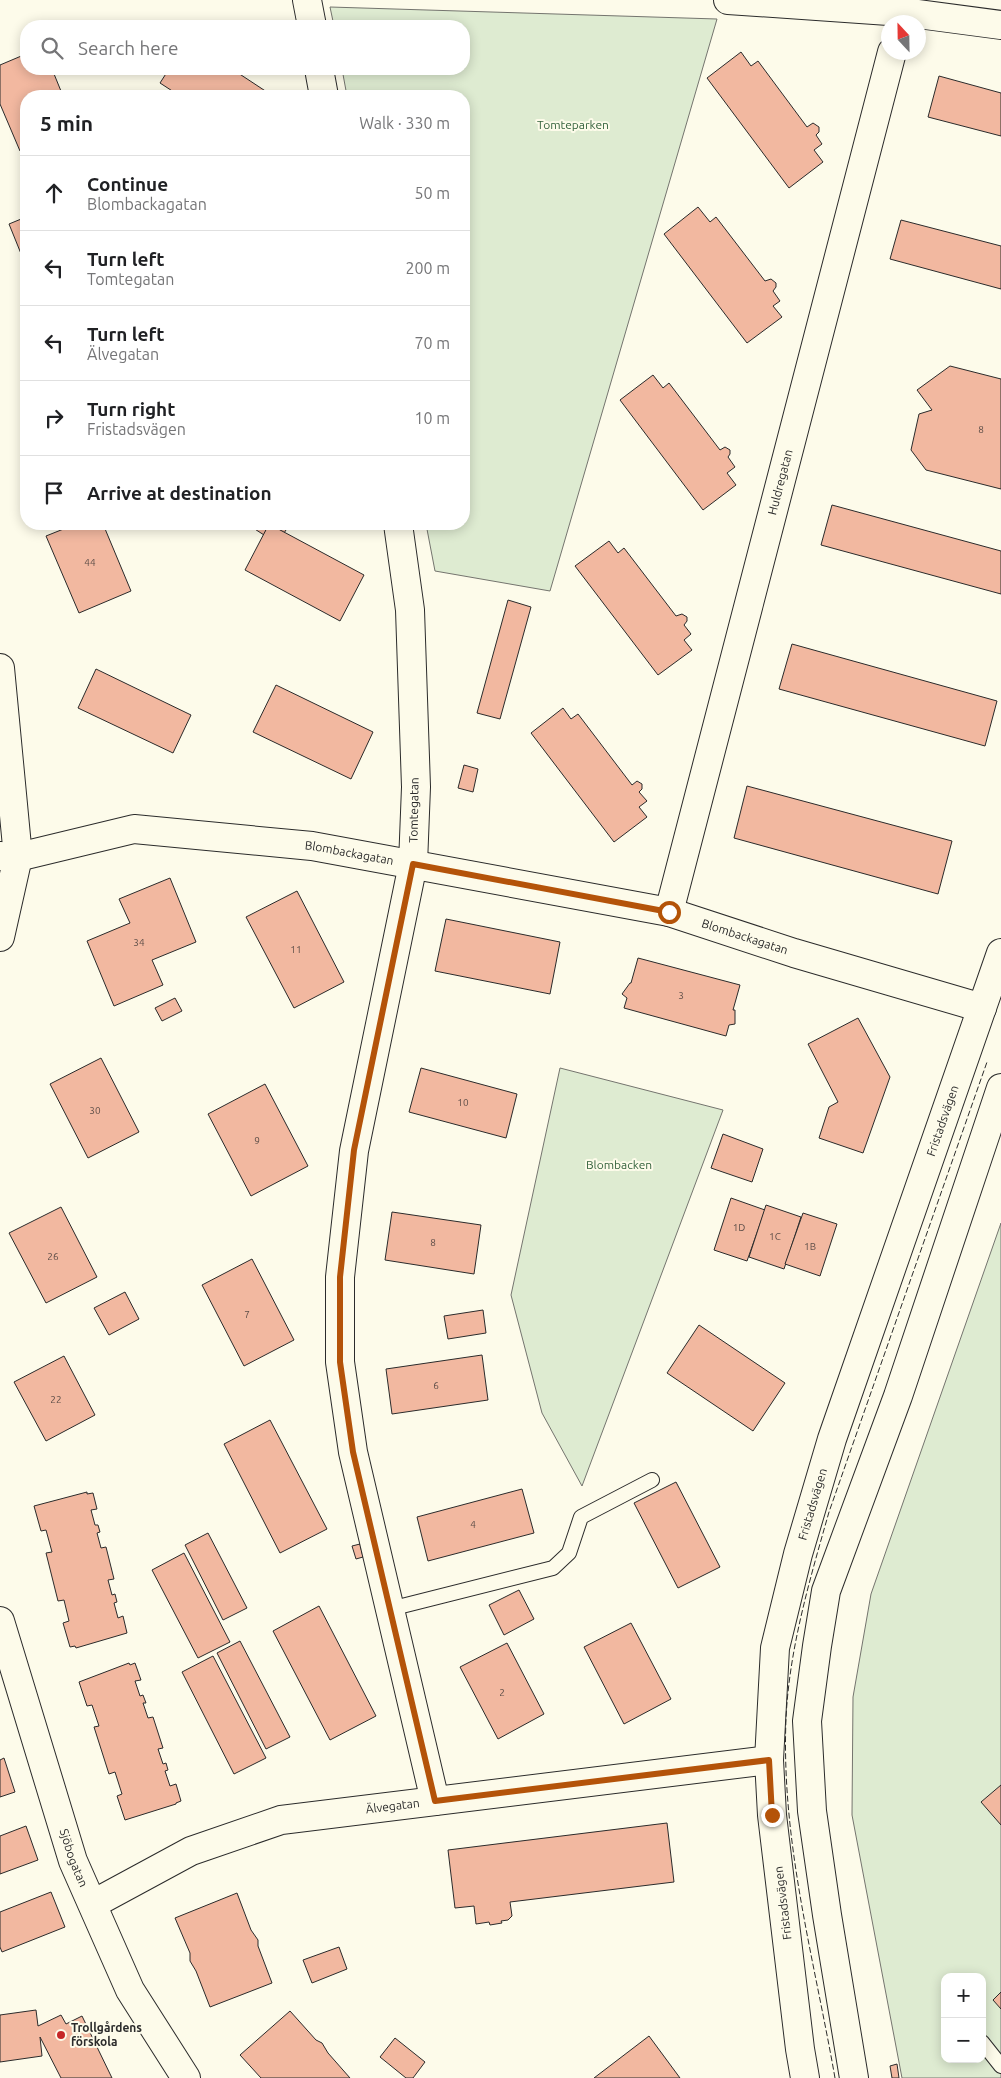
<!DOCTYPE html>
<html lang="en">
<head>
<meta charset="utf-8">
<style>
  body { margin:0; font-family:Ubuntu,sans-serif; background:#f2f2f2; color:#202124 }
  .controls { position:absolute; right:15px; bottom:15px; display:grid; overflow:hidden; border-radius:10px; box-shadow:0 2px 12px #0003 }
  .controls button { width:45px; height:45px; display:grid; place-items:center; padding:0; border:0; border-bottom:1px solid #e0e0e0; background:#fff; color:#202124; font:25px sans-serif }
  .compass { position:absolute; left:881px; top:15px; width:45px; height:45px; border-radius:50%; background:#fff; box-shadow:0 2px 12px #0003; rotate:338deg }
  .stop { position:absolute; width:15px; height:15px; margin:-11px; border:4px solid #b45309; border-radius:50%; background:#fff }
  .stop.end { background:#b45309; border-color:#fff; box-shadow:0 1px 5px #0008 }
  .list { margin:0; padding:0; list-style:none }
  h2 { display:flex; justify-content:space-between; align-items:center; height:65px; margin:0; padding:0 20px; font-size:21px }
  h2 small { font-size:16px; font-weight:400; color:#757577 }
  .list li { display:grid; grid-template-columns:32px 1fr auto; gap:15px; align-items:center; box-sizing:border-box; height:75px; padding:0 20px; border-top:1px solid #e0e0e0 }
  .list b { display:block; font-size:19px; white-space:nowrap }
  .list p { margin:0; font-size:16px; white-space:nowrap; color:#757577 }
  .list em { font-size:16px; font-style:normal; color:#757577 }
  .icon { flex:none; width:28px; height:28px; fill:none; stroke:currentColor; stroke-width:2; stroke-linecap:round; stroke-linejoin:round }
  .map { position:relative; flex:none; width:1001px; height:2078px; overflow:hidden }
  .search { position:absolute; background:#fff; box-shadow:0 2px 12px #0003; left:20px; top:20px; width:450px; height:55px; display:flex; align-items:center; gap:12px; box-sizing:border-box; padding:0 18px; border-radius:20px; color:#757577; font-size:19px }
  .panel { position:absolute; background:#fff; box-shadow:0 2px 12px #0003; left:20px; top:90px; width:450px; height:440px; border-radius:20px }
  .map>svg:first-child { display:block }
  .green { fill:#deebd1; stroke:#74746e; fill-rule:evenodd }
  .building { fill:#f2b8a0; stroke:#2b2b2b }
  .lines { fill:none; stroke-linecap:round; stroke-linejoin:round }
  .lane-casing { stroke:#2b2b2b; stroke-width:16 }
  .street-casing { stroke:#2b2b2b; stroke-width:30 }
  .secondary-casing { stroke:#2b2b2b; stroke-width:30 }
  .lane { stroke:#fdfbea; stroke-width:14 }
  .street { stroke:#fdfbea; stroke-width:28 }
  .secondary { stroke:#fdfbea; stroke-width:28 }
  .fence { stroke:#2b2b2b; stroke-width:1; stroke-dasharray:6 2.5; stroke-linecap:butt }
  .route { stroke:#b45309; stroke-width:6 }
  .poi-dot { fill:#c62828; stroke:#fdfbea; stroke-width:2 }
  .labels { text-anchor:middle; stroke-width:4; stroke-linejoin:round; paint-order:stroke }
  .number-label { font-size:10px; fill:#5d4e48 }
  .park-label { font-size:12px; fill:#34623c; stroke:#fdfbea }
  .street-label { font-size:12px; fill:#2b2b2b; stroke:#fdfbea }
  .poi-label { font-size:12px; font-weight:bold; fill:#2b2b2b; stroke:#fdfbea; text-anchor:start }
</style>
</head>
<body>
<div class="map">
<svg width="1001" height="2078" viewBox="0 0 1001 2078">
  <rect width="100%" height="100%" fill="#fdfbea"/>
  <g class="green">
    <path d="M330 7 717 19 550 591 435 571 426 524H464V96H347L342 69H464V26H334Z"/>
    <path d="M560 1068 723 1110 582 1486 542 1413 511 1295Z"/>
    <path d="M1001 1223V2078H902L852 1815 853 1697 871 1594ZM945 1977H982V2059H945Z"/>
  </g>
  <g class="building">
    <path d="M741 52 751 66 758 61 807 127 813 123 819 127V132L816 135 822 144 814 150 823 162 789 188 707 78Z"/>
    <path d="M26 54V69H52L63 96H26V149L20 151 0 104V65Z"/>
    <path d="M169 69H232L273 96H180L160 83Z"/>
    <path d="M939 76 1001 93V136L928 117Z"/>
    <path d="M698 207 710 222 716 217 765 281 771 279 776 283V287L773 291 780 301 773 306 782 317 747 343 664 234Z"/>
    <path d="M26 217V266L9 224Z"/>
    <path d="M901 220 1001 246V289L890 259Z"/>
    <path d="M950 366 1001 379V489L926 470 911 450 919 414 932 410 917 390Z"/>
    <path d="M653 375 663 388 669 383 720 450 725 447 730 450V454L728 457 735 467 727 473 736 485 703 510 620 400Z"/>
    <path d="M832 505 1001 551V594L821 545Z"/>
    <path d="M76 524H103L131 591 79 613 46 536Z"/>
    <path d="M247 524H290L284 533 269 524 264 535Z"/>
    <path d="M269 524 364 575 340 621 245 570Z"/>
    <path d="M609 541 618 553 624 548 676 616 682 614 687 617V621L684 625 691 634 684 640 692 650 658 675 575 566Z"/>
    <path d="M508 600 531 607 500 719 477 713Z"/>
    <path d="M792 644 997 701 985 746 779 689Z"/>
    <path d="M96 669 191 715 173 753 78 708Z"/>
    <path d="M276 685 373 732 351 779 253 732Z"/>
    <path d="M563 708 571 719 578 714 632 785 637 781 642 784V789L639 792 647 801 639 807 647 817 614 842 531 733Z"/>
    <path d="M464 765 478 769 473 792 458 788Z"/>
    <path d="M747 786 952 841 938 894 734 838Z"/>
    <path d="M170 878 196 942 152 960 163 985 114 1006 87 941 130 923 119 899Z"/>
    <path d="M297 891 344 982 294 1008 246 917Z"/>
    <path d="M446 919 560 942 550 994 435 971Z"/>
    <path d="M638 958 740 985 733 1010H735V1024L729 1025 726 1036 624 1008 627 998 622 994 630 983H631Z"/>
    <path d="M175 998 182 1011 162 1021 155 1008Z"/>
    <path d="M858 1018 890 1077 863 1153 819 1138 829 1107 838 1102 808 1044Z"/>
    <path d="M101 1058 139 1132 88 1158 50 1084Z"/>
    <path d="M421 1068 517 1094 506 1138 409 1112Z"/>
    <path d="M265 1084 308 1166 251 1196 208 1114Z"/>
    <path d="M723 1134 763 1149 752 1182 711 1168Z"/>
    <path d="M731 1198 765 1210 747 1261 714 1250Z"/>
    <path d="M766 1205 801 1217 784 1269 749 1257Z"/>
    <path d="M61 1207 97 1277 46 1303 9 1233Z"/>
    <path d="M392 1212 481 1225 474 1274 385 1260Z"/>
    <path d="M803 1213 837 1224 820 1276 785 1264Z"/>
    <path d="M252 1259 294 1340 244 1366 202 1285Z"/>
    <path d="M125 1292 139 1319 109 1335 94 1308Z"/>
    <path d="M483 1310 486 1333 448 1339 444 1316Z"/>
    <path d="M699 1325 785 1383 753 1431 667 1373Z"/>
    <path d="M482 1355 488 1400 392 1414 386 1369Z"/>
    <path d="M64 1356 95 1415 46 1441 14 1382Z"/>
    <path d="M270 1420 327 1529 280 1553 224 1444Z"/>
    <path d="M676 1482 720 1567 678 1588 634 1503Z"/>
    <path d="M522 1489 534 1533 428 1561 417 1517Z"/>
    <path d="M87 1492V1494L93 1493 97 1509 91 1510 95 1525H98L100 1532 97 1533 101 1548 106 1547 114 1579 108 1580 112 1595 115 1594 117 1602 114 1603 118 1618 123 1616 127 1633 76 1648 75 1646 70 1647 63 1623 69 1621 64 1600 58 1601 46 1553 52 1552 46 1530 41 1531 34 1506Z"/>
    <path d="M208 1533 247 1608 223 1620 185 1545Z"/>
    <path d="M360 1544 363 1557 356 1559 352 1546Z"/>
    <path d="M184 1553 230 1642 198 1658 152 1570Z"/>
    <path d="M519 1590 534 1619 504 1635 489 1605Z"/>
    <path d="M319 1606 376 1716 330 1740 273 1631Z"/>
    <path d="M631 1623 671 1699 624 1724 584 1647Z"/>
    <path d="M240 1641 290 1737 266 1749 217 1653Z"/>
    <path d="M507 1643 544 1714 498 1739 460 1667Z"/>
    <path d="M213 1656 266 1758 234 1774 182 1672Z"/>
    <path d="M129 1663 130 1665 135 1663 141 1680 135 1681 140 1696 143 1695 146 1703H143L148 1718 153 1717 163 1748 158 1749 163 1764 166 1763 168 1770 165 1771 170 1786 176 1784 181 1801 176 1803V1804L125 1820 117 1796 122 1794 115 1772 109 1774 94 1727 99 1726 92 1705 87 1706 79 1682Z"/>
    <path d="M4 1758 15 1792 0 1797V1760Z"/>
    <path d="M1001 1785V1825L981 1802Z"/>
    <path d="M667 1823 674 1882 510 1902 512 1916 508 1920 501 1921 502 1923 490 1925 489 1922 476 1924 474 1906 455 1908 448 1850Z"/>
    <path d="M26 1826 38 1860 0 1874V1836Z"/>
    <path d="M51 1892 65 1927 2 1952 0 1947V1912Z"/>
    <path d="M237 1893 251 1930 258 1940V1946L272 1983 210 2007 196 1971 190 1961V1953L175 1918Z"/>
    <path d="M339 1947 347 1969 312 1983 303 1960Z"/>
    <path d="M1001 1992V2009L993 2000Z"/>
    <path d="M36 2010 38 2026 61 2015 66 2024 82 2016 112 2078H61L40 2037 42 2056 0 2062V2015Z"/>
    <path d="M290 2011 316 2040 322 2043 328 2053 350 2078H261L240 2055Z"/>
    <path d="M649 2036 680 2078H594Z"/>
    <path d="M395 2038 425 2062 413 2078H406L380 2057Z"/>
    <path d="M897 2064 899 2078H892L890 2066Z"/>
  </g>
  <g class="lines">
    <g class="lane-casing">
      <g id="lane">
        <path d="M390 1609 553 1568 569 1553 581 1517 652 1480"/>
        <path d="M982 2042 1001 2066"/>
      </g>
    </g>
    <g class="street-casing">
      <g id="street">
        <path d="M307 0 312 26"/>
        <path d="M728 0 903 12 1001 25"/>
        <path d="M319 69 324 96"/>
        <path d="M398 524 410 610 416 787 413 864 354 1151 340 1277V1362L353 1452 435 1801"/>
        <path d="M0 668 18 857 0 937"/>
        <path id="s1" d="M0 856 18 857 134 829 312 846 669 912 794 953 982 1008"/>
        <path id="s2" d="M669 912 892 52"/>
        <path id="s3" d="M0 1621 73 1861 130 1990 186 2078"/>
        <path id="s4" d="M93 1904 191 1851 281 1820 769 1760"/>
      </g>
    </g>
    <g class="secondary-casing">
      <g id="secondary">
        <path id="s5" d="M805 2078 800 2049 772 1815 769 1760 775 1648 798 1554 832 1439 1001 953"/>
        <path d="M854 2078 827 1915 812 1811 807 1721 817 1646 826 1591 898 1396 1001 1088"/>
      </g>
    </g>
    <use href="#lane" class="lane"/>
    <use href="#street" class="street"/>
    <use href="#secondary" class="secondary"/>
    <path class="fence" d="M835 2078C814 1958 781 1842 786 1719 789 1649 810 1579 829 1512L987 1062"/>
  </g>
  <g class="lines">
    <path class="route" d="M669 912 413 864 354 1150 340 1277V1362L353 1452 435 1801 769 1760 772 1815"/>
  </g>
  <circle class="poi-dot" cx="61" cy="2035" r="5"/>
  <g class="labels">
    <g class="number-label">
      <text x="981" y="433">8</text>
      <text x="90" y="566">44</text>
      <text x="139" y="946">34</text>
      <text x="296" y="953">11</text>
      <text x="681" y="999">3</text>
      <text x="463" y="1106">10</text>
      <text x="95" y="1114">30</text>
      <text x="257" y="1144">9</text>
      <text x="739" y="1231">1D</text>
      <text x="775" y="1240">1C</text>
      <text x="433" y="1246">8</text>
      <text x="810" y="1250">1B</text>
      <text x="53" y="1260">26</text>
      <text x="247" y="1318">7</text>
      <text x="436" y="1389">6</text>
      <text x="56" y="1403">22</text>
      <text x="473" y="1528">4</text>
      <text x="502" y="1696">2</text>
    </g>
    <g class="park-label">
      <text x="573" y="129">Tomteparken</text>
      <text x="619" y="1169">Blombacken</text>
    </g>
    <g class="street-label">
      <text dy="4" stroke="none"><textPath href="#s2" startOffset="444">Huldregatan</textPath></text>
      <text transform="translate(414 810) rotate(-89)" y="4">Tomtegatan</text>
      <text dy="4" stroke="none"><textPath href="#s1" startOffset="354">Blombackagatan</textPath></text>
      <text dy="4" stroke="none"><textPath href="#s1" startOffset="759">Blombackagatan</textPath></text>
      <text dy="4" stroke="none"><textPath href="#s5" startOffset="986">Fristadsvägen</textPath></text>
      <text dy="4" stroke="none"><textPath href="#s5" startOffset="581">Fristadsvägen</textPath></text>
      <text dy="4" stroke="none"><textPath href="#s4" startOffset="319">Älvegatan</textPath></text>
      <text dy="4" stroke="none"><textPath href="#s3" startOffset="248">Sjöbogatan</textPath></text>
      <text transform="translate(783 1903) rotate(-97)" y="4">Fristadsvägen</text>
    </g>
    <g class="poi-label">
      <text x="71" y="2032">Trollgårdens<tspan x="71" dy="14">förskola</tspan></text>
    </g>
  </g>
</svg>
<div class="controls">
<button>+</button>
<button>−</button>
</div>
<svg class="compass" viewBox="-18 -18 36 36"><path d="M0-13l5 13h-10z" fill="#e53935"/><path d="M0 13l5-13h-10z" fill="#757577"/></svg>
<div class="stop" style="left:669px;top:912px"></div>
<div class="stop end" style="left:772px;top:1815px"></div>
<div class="search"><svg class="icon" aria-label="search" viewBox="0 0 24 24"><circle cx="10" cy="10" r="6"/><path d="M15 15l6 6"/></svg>Search here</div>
<section class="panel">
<h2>5 min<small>Walk · 330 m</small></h2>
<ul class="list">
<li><svg class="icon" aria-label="ahead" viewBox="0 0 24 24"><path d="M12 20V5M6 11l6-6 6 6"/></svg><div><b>Continue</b><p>Blombackagatan</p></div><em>50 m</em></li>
<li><svg class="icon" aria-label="left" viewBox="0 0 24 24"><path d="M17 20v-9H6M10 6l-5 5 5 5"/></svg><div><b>Turn left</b><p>Tomtegatan</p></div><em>200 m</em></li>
<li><svg class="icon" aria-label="left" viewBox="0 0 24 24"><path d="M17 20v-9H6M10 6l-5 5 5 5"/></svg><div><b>Turn left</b><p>Älvegatan</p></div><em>70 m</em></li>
<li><svg class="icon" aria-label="right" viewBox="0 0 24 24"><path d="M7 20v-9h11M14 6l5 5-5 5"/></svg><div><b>Turn right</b><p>Fristadsvägen</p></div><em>10 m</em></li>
<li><svg class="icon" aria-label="arrive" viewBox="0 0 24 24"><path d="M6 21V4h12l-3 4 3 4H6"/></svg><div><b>Arrive at destination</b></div></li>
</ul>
</section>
</div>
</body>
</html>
